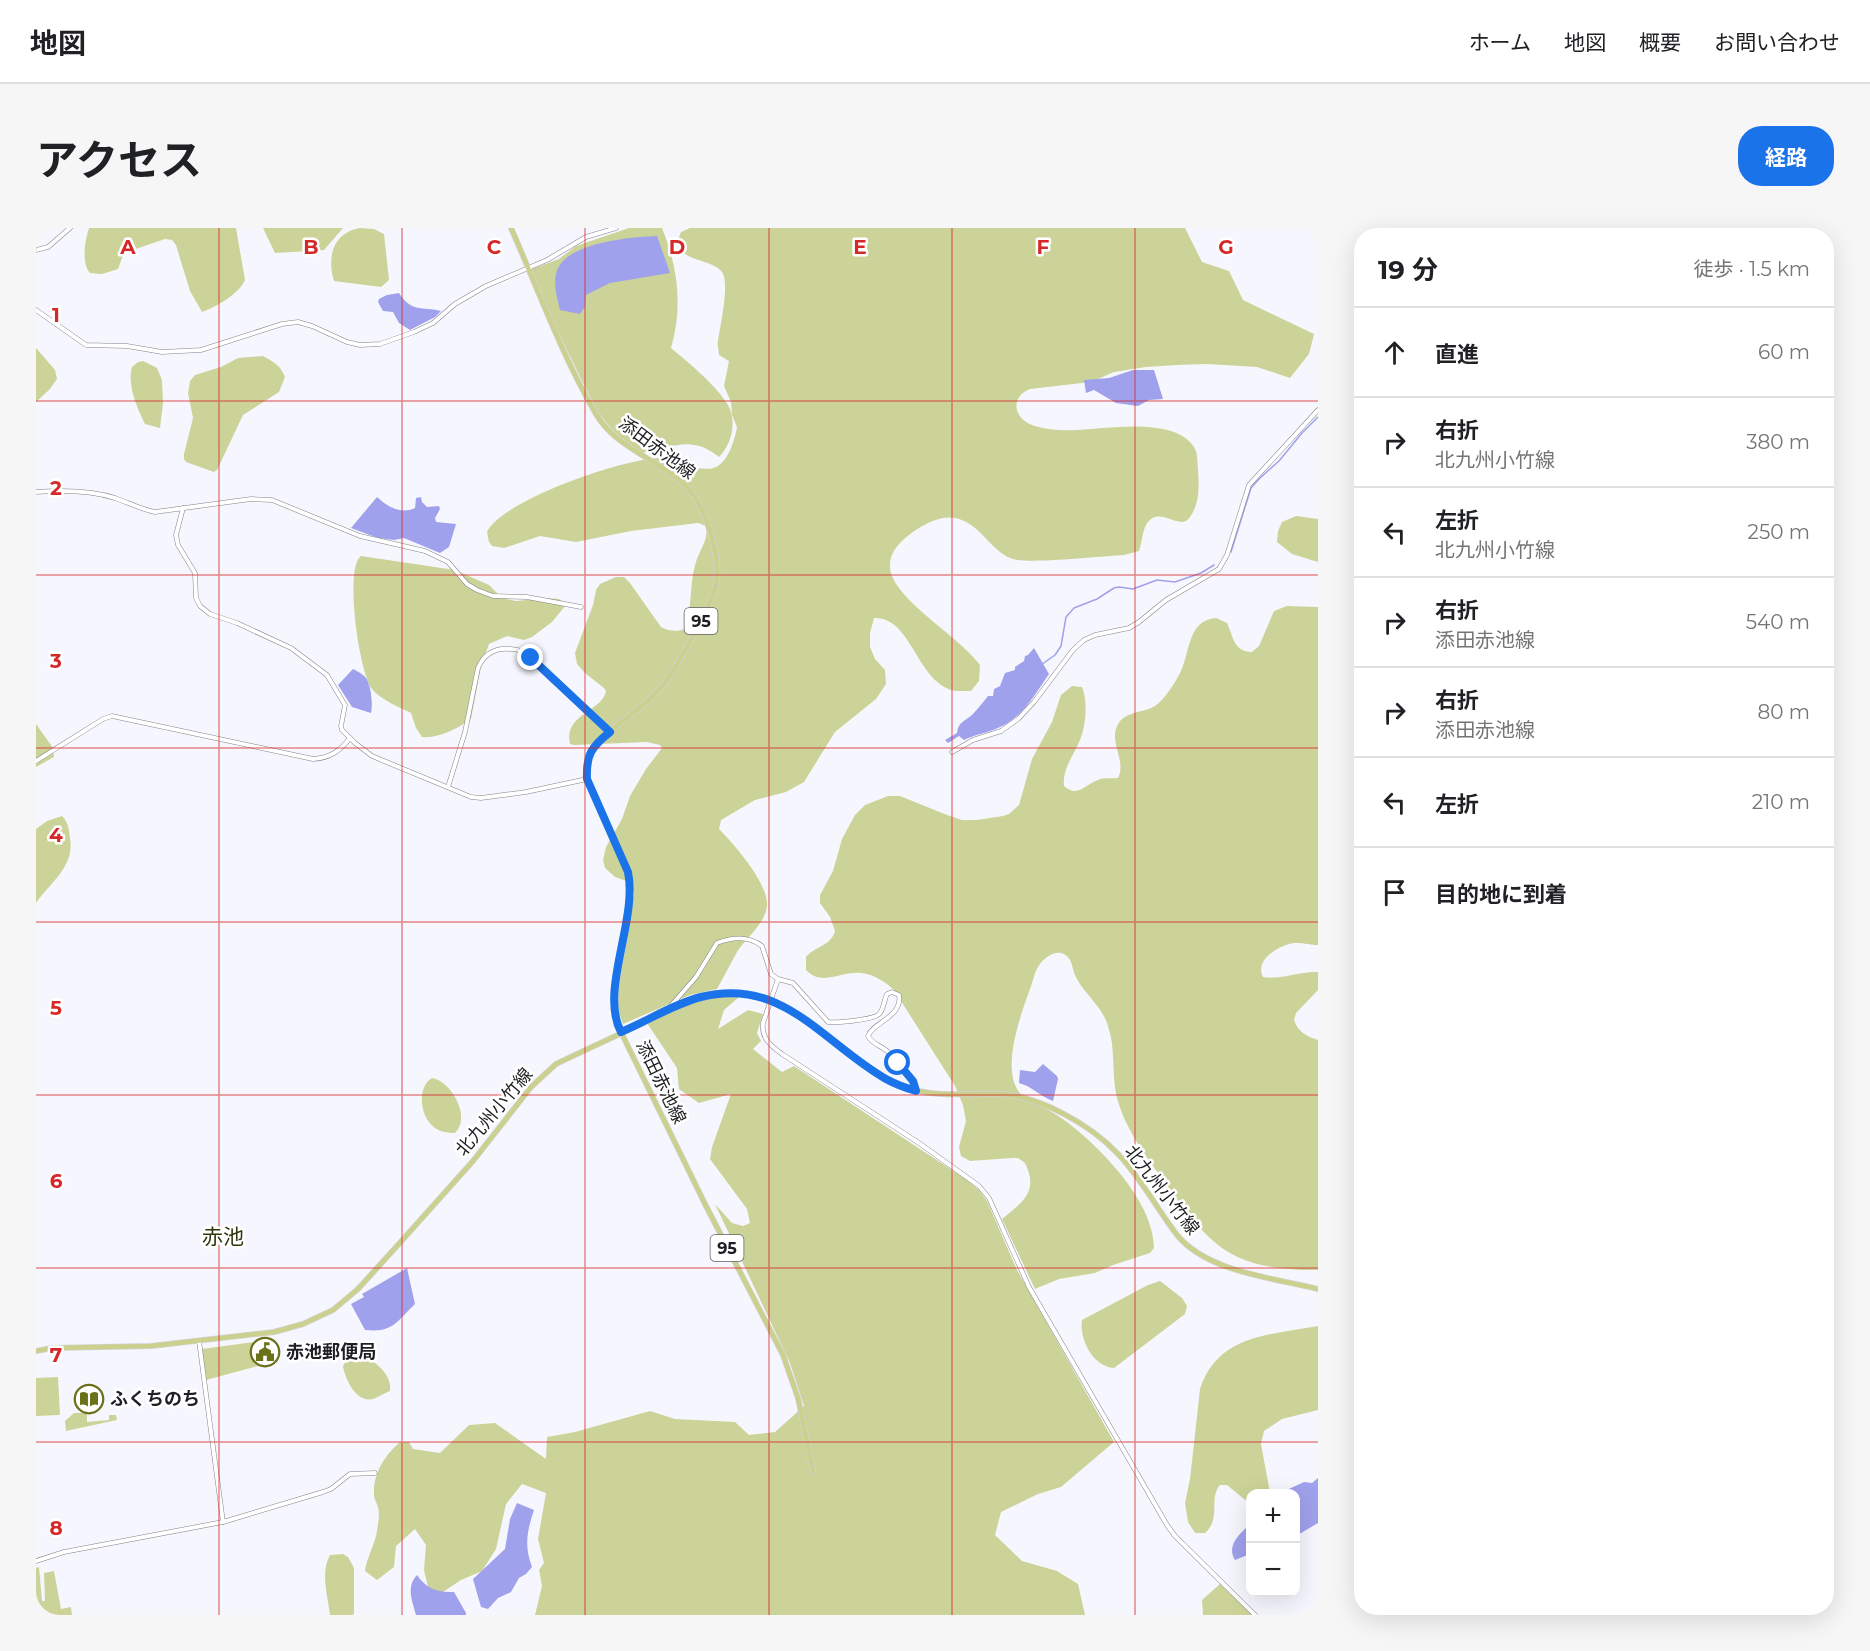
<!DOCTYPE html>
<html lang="ja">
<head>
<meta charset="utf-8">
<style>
  body { margin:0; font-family:Montserrat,"Noto Sans JP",sans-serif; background:#f6f6f6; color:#202124 }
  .controls { position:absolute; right:18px; bottom:18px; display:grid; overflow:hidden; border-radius:12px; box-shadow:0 6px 24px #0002 }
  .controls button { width:54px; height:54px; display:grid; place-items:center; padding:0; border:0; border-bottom:2px solid #e0e0e0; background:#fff; color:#202124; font:30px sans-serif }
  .stop { position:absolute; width:18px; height:18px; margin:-14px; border:4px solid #1a73e8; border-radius:50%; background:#fff }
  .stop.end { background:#1a73e8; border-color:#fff; box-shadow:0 2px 6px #0008 }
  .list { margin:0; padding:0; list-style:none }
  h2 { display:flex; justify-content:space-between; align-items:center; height:78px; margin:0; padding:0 24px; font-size:26px }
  h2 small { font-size:20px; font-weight:400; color:#757577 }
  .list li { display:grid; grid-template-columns:39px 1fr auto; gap:18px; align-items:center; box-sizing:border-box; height:90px; padding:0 24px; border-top:2px solid #e0e0e0 }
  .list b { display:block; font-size:22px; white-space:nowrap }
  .list p { margin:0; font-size:20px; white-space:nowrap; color:#757577 }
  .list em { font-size:20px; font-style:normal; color:#757577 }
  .icon { flex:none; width:33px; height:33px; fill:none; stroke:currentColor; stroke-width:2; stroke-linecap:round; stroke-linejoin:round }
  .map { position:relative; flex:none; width:1282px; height:1387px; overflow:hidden; border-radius:24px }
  header { display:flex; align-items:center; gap:36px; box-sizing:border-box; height:84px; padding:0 30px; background:#fff; border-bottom:2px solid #e0e0e0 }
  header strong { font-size:28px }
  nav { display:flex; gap:33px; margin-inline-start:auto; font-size:21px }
  .intro { display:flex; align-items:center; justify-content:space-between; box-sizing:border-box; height:144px; padding:0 36px }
  h1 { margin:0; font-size:42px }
  .button { padding:15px 27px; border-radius:24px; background:#1a73e8; color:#fff; font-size:21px; font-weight:700 }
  main { display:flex; gap:36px; padding:0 36px }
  aside { flex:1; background:#fff; border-radius:24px; box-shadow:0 6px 24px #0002 }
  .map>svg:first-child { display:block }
  .green { fill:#ccd398 }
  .water { fill:#a0a1ec }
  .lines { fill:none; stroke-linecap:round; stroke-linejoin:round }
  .stream { stroke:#a0a1ec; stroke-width:1.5 }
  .secondary-casing { stroke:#83838b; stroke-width:5 }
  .primary-casing { stroke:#d2d2d3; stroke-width:6 }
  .secondary { stroke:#fff; stroke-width:4 }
  .primary { stroke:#cbd18c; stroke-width:4.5 }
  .route { stroke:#1a73e8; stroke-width:8 }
  .grid { fill:none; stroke:#d62828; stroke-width:1.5; stroke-opacity:0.55 }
  .labels { text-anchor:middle; stroke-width:5; stroke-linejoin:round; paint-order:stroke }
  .shield { fill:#fff; stroke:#626264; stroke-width:1.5 }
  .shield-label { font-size:16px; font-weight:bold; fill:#1e1f22 }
  .street-label { font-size:18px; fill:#1e1f22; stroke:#fff }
  .poi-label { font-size:18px; font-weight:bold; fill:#1e1f22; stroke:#fff; text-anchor:start }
  .quarter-label { font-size:21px; fill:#31350c; stroke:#fff }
  .grid-label { font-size:20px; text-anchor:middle; font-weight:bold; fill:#d62828; stroke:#fff; stroke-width:5; stroke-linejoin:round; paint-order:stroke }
</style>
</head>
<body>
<header>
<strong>地図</strong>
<nav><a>ホーム</a><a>地図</a><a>概要</a><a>お問い合わせ</a></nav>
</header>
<div class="intro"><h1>アクセス</h1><a class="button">経路</a></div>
<main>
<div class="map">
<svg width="1282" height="1387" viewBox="0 0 1282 1387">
  <rect width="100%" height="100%" fill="#f6f7fe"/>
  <g class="green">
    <path d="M53 0H200L209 52C203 66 180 79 166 84L154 63 140 17 136 12 129 11 88 25 82 41 66 46 54 45C45 35 49 12 53 0Z"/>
    <path d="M227 0H307L288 22 239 25Z"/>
    <path d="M324 0 338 1 348 6 353 52 345 59 298 53C291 30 296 5 324 0Z"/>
    <path d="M593 0H626C642 39 647 79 635 120 653 135 680 157 692 177 701 194 696 216 683 229 656 207 637 219 606 225 586 212 571 199 559 179L515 90 496 44V41L523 31 540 18Z"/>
    <path d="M654 0H1149L1166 34 1193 43 1207 72 1278 106 1273 126 1254 150 1221 139 1171 136 1141 137 1110 139 1078 144 1055 154 994 161C972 170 979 193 999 198 1013 202 1026 203 1040 202 1070 201 1138 188 1158 219 1162 225 1161 233 1162 241 1163 258 1164 275 1154 289 1144 305 1123 275 1110 297 1106 305 1106 315 1103 323L1088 327C1067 328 988 337 974 330 954 321 945 298 923 291 907 286 890 295 877 304 863 314 850 327 855 345 861 369 910 402 928 420 934 425 939 431 944 437L943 453 935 463C930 463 925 463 920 463 881 457 876 388 838 390L834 405V419L839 431 849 442 850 456 840 471 799 504 768 554 750 564 719 572 685 592 683 601C698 616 733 656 731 678 729 696 710 710 701 724 694 736 688 749 681 761L654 767 587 796 582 782V760L598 666 596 655 579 649 569 640 567 632 570 619 586 591 594 568 610 541 626 520 624 517 611 514 538 517 534 516C527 486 567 483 570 463L568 460 549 445 541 436 539 425 557 377 560 362 564 356 580 349H588L594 355 625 399C631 403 642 404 648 401 657 382 653 355 660 334 663 323 673 311 670 298L662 295 595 303 540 314 504 308 468 320 456 318 453 314 451 304C466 272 591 229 626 230 643 231 664 246 680 239 692 234 699 211 701 199L696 187 695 174 688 158 693 133 683 127C683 123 681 117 682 113 684 99 694 55 686 44 675 29 631 34 645 4Z"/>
    <path d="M0 120 19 142 21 151 14 161 0 174Z"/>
    <path d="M227 128C238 134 245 138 249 149L243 164 207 187 181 242 178 244 150 234 148 231V226L157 190 152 165 154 153 159 147 185 139 202 130Z"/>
    <path d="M107 133 121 140 126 152 127 175 124 200 109 196C101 180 91 157 96 139L102 134Z"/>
    <path d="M1260 288 1282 291V334L1256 326 1241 314 1242 303 1246 294Z"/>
    <path d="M325 328 419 342 453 357 466 370 480 373 509 370 523 371 528 374 529 378 516 394 496 409 488 412 471 408 453 416 445 439 435 491C423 500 401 511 386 509L380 500 375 485C363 479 345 472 336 461 323 444 308 340 325 328Z"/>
    <path d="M1251 378 1282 379V717C1274 717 1261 713 1253 716 1239 720 1219 733 1227 749 1245 752 1264 743 1282 744V762L1260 785 1258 792C1262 804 1270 808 1282 812V1042C1192 1042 1174 1018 1125 949 1107 924 1089 900 1081 870 1075 846 1080 821 1072 798 1066 777 1046 765 1038 745 1037 741 1036 736 1034 732 1025 717 1008 728 1002 739 998 745 997 754 994 761 985 786 962 847 987 868 1002 876 1017 884 1031 894 1065 920 1118 974 1118 1020L1114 1025 1077 1037 1059 1045 1023 1051 999 1061 966 991C987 974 1003 963 989 935L982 930H976L934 933 925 928 923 919 930 893 927 877 919 858 858 762C849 754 838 746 825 745 805 743 786 759 770 742V729C779 718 795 718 799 703L794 689 784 675V667L797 643 806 611 819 587 829 577 852 568H864L911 587 926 592H941L967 588 973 586 983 577 996 531 1016 494 1025 467 1036 458 1046 459C1052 473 1050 498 1044 512 1038 527 1026 541 1028 558 1042 570 1048 557 1062 552 1068 549 1075 551 1082 550 1091 533 1072 514 1082 496 1090 483 1107 485 1119 478 1128 472 1139 455 1144 445 1154 426 1151 392 1180 390L1191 395C1197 408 1198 424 1216 424L1223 418 1238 383Z"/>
    <path d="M0 496 17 520 18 529 0 539Z"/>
    <path d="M26 588C32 594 33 601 34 610 39 638 15 654 0 675V601L11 593Z"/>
    <path d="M690 768 703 769 688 782 682 801 712 782 727 786 721 805 725 813 717 821 746 844 758 838 931 952 943 962 951 973 981 1042 1078 1214 1025 1259 1002 1266 965 1284 959 1307 986 1333 1021 1343 1042 1356 1049 1387H499L506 1358 503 1342 508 1335 502 1311 510 1265 486 1256 470 1276 460 1321 446 1343 425 1352 407 1364 394 1368 388 1342 390 1317 379 1301 360 1318 358 1339 341 1352 329 1343C331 1328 339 1317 341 1303 342 1296 344 1286 342 1279 341 1275 338 1271 338 1266 337 1245 349 1227 364 1214H373L377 1221 404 1225 433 1197 459 1195 510 1231 511 1209 539 1204 614 1183 639 1191 699 1194 713 1207 739 1204 768 1178 754 1135 679 976 696 995 707 998 714 995 711 981 674 931 676 919 695 866 663 875 643 861 641 840 611 795C637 781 660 772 690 768Z"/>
    <path d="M396 850C415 853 436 889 419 905 410 905 399 903 393 894 384 883 382 858 396 850Z"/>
    <path d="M1124 1053 1146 1070 1151 1078 1149 1086 1078 1140C1057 1139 1043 1111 1046 1092L1112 1057Z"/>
    <path d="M1282 1098V1182L1246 1191 1228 1203 1225 1216 1234 1265 1214 1266V1276L1191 1257H1184C1172 1271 1186 1290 1169 1305H1159L1152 1294 1149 1275 1154 1251 1164 1161C1182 1106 1234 1107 1282 1098Z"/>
    <path d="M218 1114 222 1138 170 1152 166 1121Z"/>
    <path d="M319 1126C335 1128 357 1146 354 1163 349 1165 342 1169 337 1171 320 1175 309 1151 307 1138L312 1130Z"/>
    <path d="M22 1149 24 1187 0 1188V1150Z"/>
    <path d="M38 1185H51V1194L73 1192V1187H80L81 1192 30 1203 29 1193Z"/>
    <path d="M307 1326 312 1329 318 1340V1385L317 1387H294C292 1368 284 1345 294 1327Z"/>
    <path d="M3 1339 6 1373H9L8 1345 18 1343 25 1381 35 1379 36 1387H0V1340Z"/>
    <path d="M1184 1356 1216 1387H1167L1166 1372Z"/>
  </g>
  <g class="water">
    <path d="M621 8 634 45 574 55 550 67 549 79 544 86 524 82C521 69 516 53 522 40 535 14 595 9 621 8Z"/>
    <path d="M363 65C376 85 385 78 405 83L399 89 374 102 363 95 357 84 347 83 342 74 343 71 351 67Z"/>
    <path d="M1097 142H1118L1127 171 1113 172 1102 178 1080 175 1058 162 1050 165 1048 152 1073 150Z"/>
    <path d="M341 269C351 278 364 287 379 280L380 270 385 269 386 274 391 279 403 278 404 281 399 290 400 294 420 296 413 319 404 325 368 310 358 312 342 310 315 300Z"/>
    <path d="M998 420 1013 446C1000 465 986 490 964 499 952 505 940 506 928 512L923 508 912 515 909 512 921 505C922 494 929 493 936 487 942 481 947 474 952 468H957L958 461 964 458 969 445 979 442V439L988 433 989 428 992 427Z"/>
    <path d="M317 441C321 443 327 446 330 450 335 457 337 477 335 485L316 479 302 457Z"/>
    <path d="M1007 836 1021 848 1022 851 1017 873C1004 868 997 859 983 855L984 842 999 844Z"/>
    <path d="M371 1040 379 1076C360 1094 357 1105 329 1102L315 1076 328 1069 326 1066Z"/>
    <path d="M1282 1250V1295L1260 1308V1266L1244 1265 1268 1254 1276 1255Z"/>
    <path d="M481 1275 498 1282C491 1303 488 1318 496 1339L490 1346 483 1350 475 1364 462 1370 452 1381 445 1379 437 1351 469 1321 474 1291Z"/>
    <path d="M1214 1296V1326L1199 1332C1190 1317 1204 1306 1214 1296Z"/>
    <path d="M381 1347C390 1360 401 1365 418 1364L430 1385V1387H380C376 1372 370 1359 381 1347Z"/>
  </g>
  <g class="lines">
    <g class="stream">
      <path d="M1195 324 1215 260 1224 250 1243 233 1266 205 1282 189"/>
      <path d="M1005 437 1019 427 1025 418 1030 389 1038 380 1061 371 1078 360 1083 359 1097 361 1121 352 1139 354 1165 345 1178 337"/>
    </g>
    <g class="secondary-casing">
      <g id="secondary">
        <path d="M0 22 12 19 34 0"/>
        <path d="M0 82 50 117 91 118 126 124 165 122 246 96 262 94 276 98 311 114 324 117 344 116 378 104 397 95 419 76 450 58 511 32 550 9 580 0"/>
        <path d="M0 264C26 262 54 262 79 270 93 275 105 281 119 284L215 271 236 272 324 308 389 323 412 334 431 356 441 362 457 368 491 369 545 379"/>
        <path d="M147 280 140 307 142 317 159 345 160 370 164 378 174 386 201 395 255 420 291 447 309 477 305 498 306 502 319 515 336 528 435 569 445 570 490 564 551 551"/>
        <path d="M916 524 937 512 965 503 982 491 998 474 1037 422 1048 412 1059 407 1093 400 1103 394 1130 372 1183 341 1191 327 1213 257 1282 182"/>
        <path d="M0 533 67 491 76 488 277 531C294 530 304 523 314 510"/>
        <path d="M412 559 429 504 442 440C450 421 467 418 486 423L574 504"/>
        <path d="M742 751 727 795C725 810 735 818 746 826L883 915 943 958 953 970 993 1059 1131 1297 1139 1308 1219 1387"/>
        <path d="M633 780 660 749 681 715C696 709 713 708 726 718L735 746 742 751 757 755 792 794C800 795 840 792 844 785 848 780 848 772 851 766L856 764 863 767C867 789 837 794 832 808 836 816 844 817 851 823 862 832 875 848 880 862"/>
        <path d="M163 1113 187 1294"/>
        <path d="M0 1333 28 1324 187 1294 287 1264 295 1261 314 1246 339 1245"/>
      </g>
    </g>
    <g class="primary-casing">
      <g id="primary">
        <path d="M475 0C502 61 526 128 560 186 575 212 603 224 626 240 636 246 647 254 654 263 671 283 687 336 679 361 672 381 661 400 651 419 641 437 630 456 615 470 598 486 565 506 554 525 549 533 551 543 551 551L592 644C602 696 570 747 583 800L669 976 747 1127 762 1170 777 1243"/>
        <path d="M0 1123 16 1120 115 1118 238 1104 267 1096 297 1082 322 1061 361 1018 437 933 495 859 520 836C549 822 578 809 607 795 632 782 658 766 687 765 761 762 794 822 852 852 890 872 923 865 963 866 1004 868 1055 897 1082 926 1105 950 1121 981 1141 1007 1171 1044 1238 1050 1282 1061"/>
      </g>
    </g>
    <use href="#secondary" class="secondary"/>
    <use href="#primary" class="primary"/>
  </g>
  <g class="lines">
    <path class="route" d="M495 430 574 504C555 519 550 527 551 551L592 644C602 692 563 763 585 804 612 793 637 776 665 769 747 748 788 816 850 851 859 856 870 860 880 863L877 853 862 835"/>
  </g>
  <path class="grid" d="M183 0V1387M366 0V1387M549 0V1387M733 0V1387M916 0V1387M1099 0V1387M0 173H1282M0 347H1282M0 520H1282M0 694H1282M0 867H1282M0 1040H1282M0 1214H1282"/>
  <defs>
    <g id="civic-ring" transform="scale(1.5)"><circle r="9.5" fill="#fff" stroke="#6a7119" stroke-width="1.5"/><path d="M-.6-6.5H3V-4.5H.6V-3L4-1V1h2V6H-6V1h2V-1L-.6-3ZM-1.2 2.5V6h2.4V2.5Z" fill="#6a7119"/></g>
    <g id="library-ring" transform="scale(1.5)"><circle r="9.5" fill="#fff" stroke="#6a7119" stroke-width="1.5"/><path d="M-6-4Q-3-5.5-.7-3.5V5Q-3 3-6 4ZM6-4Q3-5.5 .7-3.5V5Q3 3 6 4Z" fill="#6a7119"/></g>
  </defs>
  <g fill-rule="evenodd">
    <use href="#civic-ring" x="229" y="1124"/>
    <use href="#library-ring" x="53" y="1171"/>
  </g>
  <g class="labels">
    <g class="shield">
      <rect x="648.5" y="380" width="33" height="26" rx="4.5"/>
      <rect x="674.5" y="1007" width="33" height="26" rx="4.5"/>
    </g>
    <g class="shield-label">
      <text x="665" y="399">95</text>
      <text x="691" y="1026">95</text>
    </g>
    <g class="street-label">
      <text transform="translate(621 220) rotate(37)" y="6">添田赤池線</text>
      <text transform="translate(625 854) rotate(64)" y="6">添田赤池線</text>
      <text transform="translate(458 884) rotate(-50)" y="6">北九州小竹線</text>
      <text transform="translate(1126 962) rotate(52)" y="6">北九州小竹線</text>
    </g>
    <g class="poi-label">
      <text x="250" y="1130">赤池郵便局</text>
      <text x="74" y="1177">ふくちのち</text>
    </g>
    <g class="quarter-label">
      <text x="187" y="1016">赤池</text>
    </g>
  </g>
  <g class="grid-label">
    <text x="92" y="26">A</text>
    <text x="275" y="26">B</text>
    <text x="458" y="26">C</text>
    <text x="641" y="26">D</text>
    <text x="824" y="26">E</text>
    <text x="1007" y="26">F</text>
    <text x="1190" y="26">G</text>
    <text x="20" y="94">1</text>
    <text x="20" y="267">2</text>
    <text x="20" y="440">3</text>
    <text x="20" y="614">4</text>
    <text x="20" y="787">5</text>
    <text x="20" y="960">6</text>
    <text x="20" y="1134">7</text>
    <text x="20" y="1307">8</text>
  </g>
</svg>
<div class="controls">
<button>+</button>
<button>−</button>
</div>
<div class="stop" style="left:862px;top:835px"></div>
<div class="stop end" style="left:495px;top:430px"></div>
</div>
<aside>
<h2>19 分<small>徒歩 · 1.5 km</small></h2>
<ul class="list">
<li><svg class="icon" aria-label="ahead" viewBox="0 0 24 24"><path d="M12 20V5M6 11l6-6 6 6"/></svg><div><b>直進</b></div><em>60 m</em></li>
<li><svg class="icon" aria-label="right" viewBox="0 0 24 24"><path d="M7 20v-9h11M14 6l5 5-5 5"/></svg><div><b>右折</b><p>北九州小竹線</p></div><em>380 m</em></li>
<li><svg class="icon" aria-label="left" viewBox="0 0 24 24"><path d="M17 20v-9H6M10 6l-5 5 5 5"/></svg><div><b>左折</b><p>北九州小竹線</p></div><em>250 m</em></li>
<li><svg class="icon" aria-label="right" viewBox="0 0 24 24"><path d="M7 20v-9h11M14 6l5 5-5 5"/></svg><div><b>右折</b><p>添田赤池線</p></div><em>540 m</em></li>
<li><svg class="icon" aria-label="right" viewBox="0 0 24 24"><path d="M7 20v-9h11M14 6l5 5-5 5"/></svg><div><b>右折</b><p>添田赤池線</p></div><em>80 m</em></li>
<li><svg class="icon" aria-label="left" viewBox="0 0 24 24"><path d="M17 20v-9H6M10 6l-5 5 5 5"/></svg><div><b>左折</b></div><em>210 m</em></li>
<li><svg class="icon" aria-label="arrive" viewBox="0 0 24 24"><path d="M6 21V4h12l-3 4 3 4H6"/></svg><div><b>目的地に到着</b></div></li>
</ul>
</aside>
</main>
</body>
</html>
